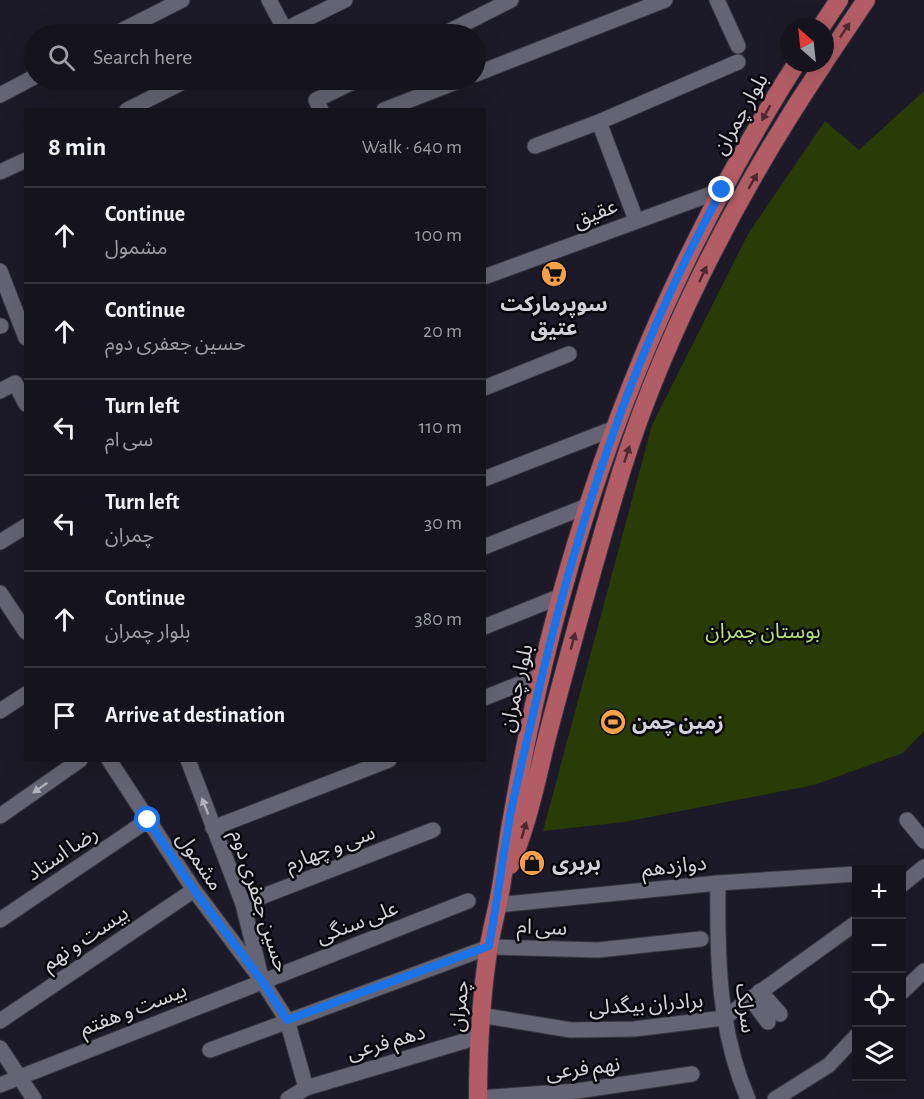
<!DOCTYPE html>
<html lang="en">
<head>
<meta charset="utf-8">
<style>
  body { margin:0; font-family:"Alegreya Sans","Noto Sans Arabic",sans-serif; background:#22212b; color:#f1f3f6 }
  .controls { position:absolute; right:18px; bottom:18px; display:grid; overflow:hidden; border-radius:0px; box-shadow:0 6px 24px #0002 }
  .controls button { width:54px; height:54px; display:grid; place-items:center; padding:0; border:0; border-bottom:2px solid #34333c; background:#15141e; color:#f1f3f6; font:30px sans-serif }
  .compass { position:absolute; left:780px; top:18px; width:54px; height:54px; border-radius:50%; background:#15141e; box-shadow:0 6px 24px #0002; rotate:333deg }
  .stop { position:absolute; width:18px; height:18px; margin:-14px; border:4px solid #1a73e8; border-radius:50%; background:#fff }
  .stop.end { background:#1a73e8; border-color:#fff; box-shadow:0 2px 6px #0008 }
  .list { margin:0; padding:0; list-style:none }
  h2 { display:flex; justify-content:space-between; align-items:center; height:78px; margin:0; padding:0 24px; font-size:26px }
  h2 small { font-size:20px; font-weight:400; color:#9d9ea4 }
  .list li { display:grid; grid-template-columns:39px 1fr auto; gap:18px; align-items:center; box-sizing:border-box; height:96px; padding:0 24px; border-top:2px solid #34333c }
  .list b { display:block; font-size:22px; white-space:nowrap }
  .list p { margin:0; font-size:20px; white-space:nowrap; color:#9d9ea4 }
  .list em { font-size:20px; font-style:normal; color:#9d9ea4 }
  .icon { flex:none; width:33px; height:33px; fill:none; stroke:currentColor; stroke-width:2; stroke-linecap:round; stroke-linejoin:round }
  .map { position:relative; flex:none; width:924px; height:1099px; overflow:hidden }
  .search { position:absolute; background:#15141e; box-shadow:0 6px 24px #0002; left:24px; top:24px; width:462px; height:66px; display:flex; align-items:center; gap:15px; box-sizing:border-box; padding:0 21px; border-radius:33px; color:#9d9ea4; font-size:22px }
  .panel { position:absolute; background:#15141e; box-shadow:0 6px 24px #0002; left:24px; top:108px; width:462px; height:654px; border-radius:0px }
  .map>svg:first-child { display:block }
  .green { fill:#293c06 }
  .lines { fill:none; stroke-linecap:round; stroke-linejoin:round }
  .minor-casing { stroke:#383641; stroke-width:17 }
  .major-casing { stroke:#383641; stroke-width:20 }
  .minor { stroke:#656474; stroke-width:15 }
  .major { stroke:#b25d65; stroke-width:18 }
  .oneway { fill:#4b2930 }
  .oneway2 { fill:#b2b1bc }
  .route { stroke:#1a73e8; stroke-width:8 }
  .labels { text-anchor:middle; stroke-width:5; stroke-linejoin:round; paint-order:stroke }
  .street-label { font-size:21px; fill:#d3d2db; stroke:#07060c }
  .poi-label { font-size:21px; font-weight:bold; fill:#d3d2db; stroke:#07060c; text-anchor:start }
  .park-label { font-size:21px; fill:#b7e278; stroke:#07060c }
</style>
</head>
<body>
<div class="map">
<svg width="924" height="1099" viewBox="0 0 924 1099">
  <rect width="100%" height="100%" fill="#1c1a28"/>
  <path class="green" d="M924 91V731L903 753 814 785 624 822 543 831 652 425 748 234 825 121 859 150Z"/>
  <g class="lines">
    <g class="minor-casing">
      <g id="minor">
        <path d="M269 0 285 30"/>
        <path d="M717 0 738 46"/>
        <path d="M115 34 182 0"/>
        <path d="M276 34 345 0"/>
        <path d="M444 34 511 0"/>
        <path d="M476 74 665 0"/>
        <path d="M0 95 34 77"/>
        <path d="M127 110 187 80"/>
        <path d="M321 110 316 100 357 80"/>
        <path d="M384 110 461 80"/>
        <path d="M599 122 636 220"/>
        <path d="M535 146 599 122 738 62"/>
        <path d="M0 172 26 160"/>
        <path d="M0 271 26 338"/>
        <path d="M484 277 722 190"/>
        <path d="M0 326H1"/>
        <path d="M484 388 569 354"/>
        <path d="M0 391 15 383 26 404"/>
        <path d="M484 479 615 428"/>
        <path d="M0 542 26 526"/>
        <path d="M484 547 587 506"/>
        <path d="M0 593 26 632"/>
        <path d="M484 627 561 596"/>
        <path d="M484 698 542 675"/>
        <path d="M0 711 26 694"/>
        <path d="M109 760 194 890 257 974"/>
        <path d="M188 760 243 904 262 981 287 1020 306 1088"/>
        <path d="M0 816 80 760"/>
        <path d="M907 820 924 841"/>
        <path d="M213 828 389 760"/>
        <path d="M718 883C717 957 718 1029 748 1099"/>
        <path d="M902 885 924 867"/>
        <path d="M243 904 433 830"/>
        <path d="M497 905 718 883 856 874"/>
        <path d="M0 920 148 820"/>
        <path d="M760 991 780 1014"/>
        <path d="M902 992 924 971"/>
        <path d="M750 998 768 1022"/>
        <path d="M480 1015 571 1030 634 1029 724 1018 856 923"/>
        <path d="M0 1021 194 890"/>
        <path d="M0 1048 34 1099"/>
        <path d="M210 1050 489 947 598 950 701 939"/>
        <path d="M0 1085 468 901"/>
        <path d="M478 1098 577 1091 692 1074"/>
        <path d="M288 1099 306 1088 478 1037"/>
        <path d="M775 1099 829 1065 856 1036"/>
      </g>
    </g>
    <g class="major-casing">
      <g id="major">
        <path d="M821 27 839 0"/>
        <path d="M825 61 866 0"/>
        <path d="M510 865C530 820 538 770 551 722 571 647 591 573 613 499 656 349 737 192 824 63"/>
        <path d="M478 1099C478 1047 481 997 489 945 493 924 499 902 502 881 538 632 612 387 735 167 755 132 774 97 797 63"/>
      </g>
    </g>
    <use href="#minor" class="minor"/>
    <use href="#major" class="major"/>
  </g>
  <defs><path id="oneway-solid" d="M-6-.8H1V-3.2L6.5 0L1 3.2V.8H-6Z" transform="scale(1.5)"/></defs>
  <g class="oneway">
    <use href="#oneway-solid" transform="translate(845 30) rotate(-56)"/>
    <use href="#oneway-solid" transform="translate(766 113) rotate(119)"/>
    <use href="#oneway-solid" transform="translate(753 181) rotate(-60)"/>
    <use href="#oneway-solid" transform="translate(703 274) rotate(-65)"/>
    <use href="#oneway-solid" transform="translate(627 454) rotate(-72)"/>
    <use href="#oneway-solid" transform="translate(573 641) rotate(-75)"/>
    <use href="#oneway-solid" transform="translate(524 830) rotate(-74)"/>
  </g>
  <g class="oneway2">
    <use href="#oneway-solid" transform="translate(40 788) rotate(145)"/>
    <use href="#oneway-solid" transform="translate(205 806) rotate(-111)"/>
  </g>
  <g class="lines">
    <path class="route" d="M148 820 194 890 262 981 287 1020 489 946C497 903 502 860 510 816 517 781 526 745 534 710 575 530 632 352 722 190"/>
  </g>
  <defs>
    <g id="supermarket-disc" transform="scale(1.35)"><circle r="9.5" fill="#f8a14a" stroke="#07060c"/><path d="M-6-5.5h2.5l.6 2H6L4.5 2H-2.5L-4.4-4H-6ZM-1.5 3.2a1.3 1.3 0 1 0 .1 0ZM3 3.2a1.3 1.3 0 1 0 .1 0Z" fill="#111"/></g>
    <g id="stadium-disc" transform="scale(1.35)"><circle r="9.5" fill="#f8a14a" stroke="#07060c"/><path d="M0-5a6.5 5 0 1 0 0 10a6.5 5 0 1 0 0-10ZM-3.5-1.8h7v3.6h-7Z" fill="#111"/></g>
    <g id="shop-disc" transform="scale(1.35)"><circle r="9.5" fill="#f8a14a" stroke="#07060c"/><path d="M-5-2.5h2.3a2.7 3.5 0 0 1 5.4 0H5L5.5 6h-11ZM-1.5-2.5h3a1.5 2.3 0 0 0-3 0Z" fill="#111"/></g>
  </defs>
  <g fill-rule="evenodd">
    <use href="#supermarket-disc" x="554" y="274"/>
    <use href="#stadium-disc" x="613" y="722"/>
    <use href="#shop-disc" x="532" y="863"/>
  </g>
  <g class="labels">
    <g class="street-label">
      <text transform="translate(740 114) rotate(-60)" y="7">بلوار چمران</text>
      <text transform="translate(595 213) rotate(-21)" y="7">عقیق</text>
      <text transform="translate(516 688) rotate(-77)" y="7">بلوار چمران</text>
      <text transform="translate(330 848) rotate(-21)" y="7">سی و چهارم</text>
      <text transform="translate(62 853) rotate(-34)" y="7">رضا استاد</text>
      <text transform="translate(200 861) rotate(56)" y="7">مشمول</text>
      <text transform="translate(674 866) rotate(-6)" y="7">دوازدهم</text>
      <text transform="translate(260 901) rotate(72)" y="7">حسین جعفری دوم</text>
      <text transform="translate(357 922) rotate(-21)" y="7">علی سنگی</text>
      <text transform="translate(542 927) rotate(2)" y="7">سی ام</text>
      <text transform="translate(85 938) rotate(-34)" y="7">بیست و نهم</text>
      <text transform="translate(646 1004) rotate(-4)" y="7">برادران بیگدلی</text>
      <text transform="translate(459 1006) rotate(-84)" y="7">چمران</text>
      <text transform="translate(746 1008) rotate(83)" y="7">سرلک</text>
      <text transform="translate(133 1009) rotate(-21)" y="7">بیست و هفتم</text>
      <text transform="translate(386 1042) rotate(-16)" y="7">دهم فرعی</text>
      <text transform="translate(583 1068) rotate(-7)" y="7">نهم فرعی</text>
    </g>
    <g class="poi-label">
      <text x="554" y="311" text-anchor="middle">سوپرمارکت<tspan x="554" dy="24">عتیق</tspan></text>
      <text x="632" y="729">زمین چمن</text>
      <text x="552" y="870">بربری</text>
    </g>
    <g class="park-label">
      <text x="763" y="638">بوستان چمران</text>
    </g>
  </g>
</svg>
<div class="controls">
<button>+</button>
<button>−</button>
<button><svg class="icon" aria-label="locate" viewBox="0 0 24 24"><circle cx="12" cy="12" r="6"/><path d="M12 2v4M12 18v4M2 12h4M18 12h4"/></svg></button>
<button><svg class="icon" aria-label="layers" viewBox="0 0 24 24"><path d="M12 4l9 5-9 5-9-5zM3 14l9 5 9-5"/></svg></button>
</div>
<svg class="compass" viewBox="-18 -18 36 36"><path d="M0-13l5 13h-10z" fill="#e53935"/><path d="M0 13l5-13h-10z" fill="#9d9ea4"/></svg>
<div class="stop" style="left:148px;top:820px"></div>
<div class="stop end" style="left:722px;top:190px"></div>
<div class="search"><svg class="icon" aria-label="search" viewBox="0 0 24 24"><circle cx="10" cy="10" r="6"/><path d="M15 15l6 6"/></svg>Search here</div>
<section class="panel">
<h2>8 min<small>Walk · 640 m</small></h2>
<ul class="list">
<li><svg class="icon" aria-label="ahead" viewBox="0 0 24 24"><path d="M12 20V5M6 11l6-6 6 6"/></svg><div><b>Continue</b><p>مشمول</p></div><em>100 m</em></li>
<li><svg class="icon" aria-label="ahead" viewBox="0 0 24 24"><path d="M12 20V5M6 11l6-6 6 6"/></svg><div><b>Continue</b><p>حسین جعفری دوم</p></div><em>20 m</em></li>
<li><svg class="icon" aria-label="left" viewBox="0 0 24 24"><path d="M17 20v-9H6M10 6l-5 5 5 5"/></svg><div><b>Turn left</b><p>سی ام</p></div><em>110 m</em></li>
<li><svg class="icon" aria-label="left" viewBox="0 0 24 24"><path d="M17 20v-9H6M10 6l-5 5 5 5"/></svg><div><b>Turn left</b><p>چمران</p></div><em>30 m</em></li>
<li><svg class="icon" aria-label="ahead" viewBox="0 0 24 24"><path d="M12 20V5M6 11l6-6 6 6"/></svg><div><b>Continue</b><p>بلوار چمران</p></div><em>380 m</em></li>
<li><svg class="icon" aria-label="arrive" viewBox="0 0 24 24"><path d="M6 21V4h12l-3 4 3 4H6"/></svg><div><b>Arrive at destination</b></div></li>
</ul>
</section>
</div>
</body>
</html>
